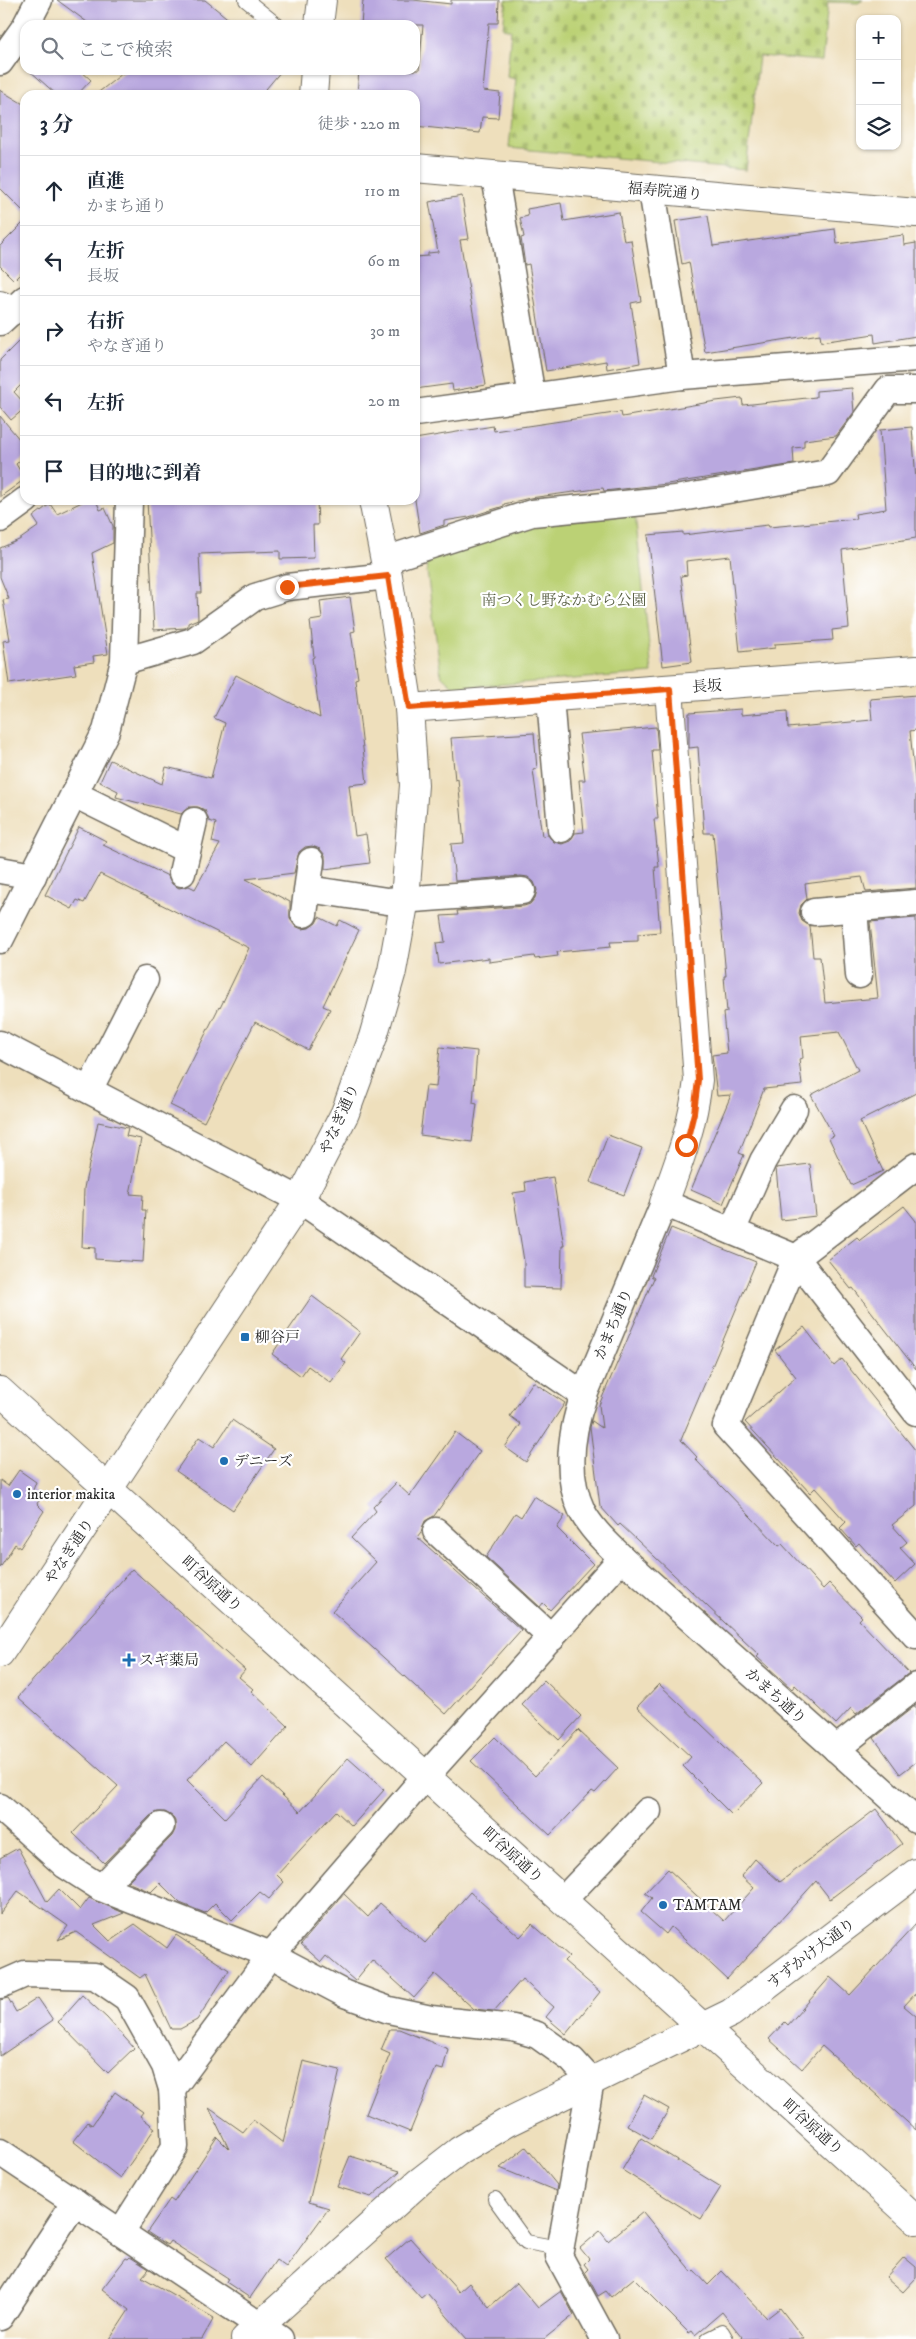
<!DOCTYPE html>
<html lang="ja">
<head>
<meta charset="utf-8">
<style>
  body { margin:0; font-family:"IM FELL DW Pica","Noto Serif JP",serif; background:#f6f6f7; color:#1f2937 }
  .controls { position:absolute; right:15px; top:15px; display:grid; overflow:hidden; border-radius:10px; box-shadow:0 1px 4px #0004 }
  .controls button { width:45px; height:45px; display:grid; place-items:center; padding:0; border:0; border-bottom:1px solid #e0e1e3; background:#fff; color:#1f2937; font:25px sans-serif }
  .stop { position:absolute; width:15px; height:15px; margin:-11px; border:4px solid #ea580c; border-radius:50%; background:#fff }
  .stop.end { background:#ea580c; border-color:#fff; box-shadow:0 1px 5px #0008 }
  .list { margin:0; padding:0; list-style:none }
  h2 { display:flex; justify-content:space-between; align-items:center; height:65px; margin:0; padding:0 20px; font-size:21px }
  h2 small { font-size:16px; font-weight:400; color:#747a83 }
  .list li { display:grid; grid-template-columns:32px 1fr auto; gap:15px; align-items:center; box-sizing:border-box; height:70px; padding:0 20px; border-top:1px solid #e0e1e3 }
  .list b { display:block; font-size:19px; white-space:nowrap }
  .list p { margin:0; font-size:16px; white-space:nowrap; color:#747a83 }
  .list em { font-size:16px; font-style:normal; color:#747a83 }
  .icon { flex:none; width:28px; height:28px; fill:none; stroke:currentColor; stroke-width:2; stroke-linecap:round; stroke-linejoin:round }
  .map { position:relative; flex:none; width:916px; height:2339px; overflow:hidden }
  .search { position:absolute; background:#fff; box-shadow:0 1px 4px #0004; left:20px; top:20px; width:400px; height:55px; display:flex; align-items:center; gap:12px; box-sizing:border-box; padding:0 18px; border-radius:15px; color:#747a83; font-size:19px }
  .panel { position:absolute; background:#fff; box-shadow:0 1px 4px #0004; left:20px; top:90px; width:400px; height:415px; border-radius:15px }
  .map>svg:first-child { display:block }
  .cemetery { fill:url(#cemetery-stones); stroke:#737e50 }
  .park { fill:#bbd175; stroke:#737e50 }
  .building { fill:#b9a8df }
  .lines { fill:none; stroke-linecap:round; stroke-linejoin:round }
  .service-casing { stroke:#6f6a5e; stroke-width:16 }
  .minor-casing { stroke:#6f6a5e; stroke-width:29 }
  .tertiary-casing { stroke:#6f6a5e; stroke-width:30 }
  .service { stroke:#fff; stroke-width:14 }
  .minor { stroke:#fff; stroke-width:26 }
  .tertiary { stroke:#fff; stroke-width:28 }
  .route { stroke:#ea580c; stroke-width:6 }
  .poi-dot { fill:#1f6fb2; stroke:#fff; stroke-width:2 }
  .labels { text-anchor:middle; stroke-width:4.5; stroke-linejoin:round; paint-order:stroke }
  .street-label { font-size:15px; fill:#2b2b2b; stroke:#fff }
  .park-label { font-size:15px; fill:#565d41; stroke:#fff }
  .poi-label { font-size:15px; fill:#2b2b2b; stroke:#fff; text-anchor:start }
</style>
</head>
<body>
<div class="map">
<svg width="916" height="2339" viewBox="0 0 916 2339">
  <defs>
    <pattern id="cemetery-stones" width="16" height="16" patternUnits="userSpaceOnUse" patternTransform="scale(1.25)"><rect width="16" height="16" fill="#bbd175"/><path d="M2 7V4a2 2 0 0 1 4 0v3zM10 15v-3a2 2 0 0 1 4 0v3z" fill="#a1b465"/></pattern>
  </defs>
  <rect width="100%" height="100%" fill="#fff"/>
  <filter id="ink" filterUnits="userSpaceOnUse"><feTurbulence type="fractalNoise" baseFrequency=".02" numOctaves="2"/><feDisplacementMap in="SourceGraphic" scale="10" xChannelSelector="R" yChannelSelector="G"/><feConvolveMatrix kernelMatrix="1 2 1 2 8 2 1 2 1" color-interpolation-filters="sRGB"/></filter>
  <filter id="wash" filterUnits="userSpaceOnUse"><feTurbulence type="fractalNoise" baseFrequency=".0096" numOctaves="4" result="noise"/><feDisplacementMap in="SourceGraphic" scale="20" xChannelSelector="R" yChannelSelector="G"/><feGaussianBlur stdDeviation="1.12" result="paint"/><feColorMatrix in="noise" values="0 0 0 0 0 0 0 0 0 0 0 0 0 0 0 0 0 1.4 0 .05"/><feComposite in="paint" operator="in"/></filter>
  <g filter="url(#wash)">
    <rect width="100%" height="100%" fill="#eedfbc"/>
    <path class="cemetery" d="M506 0H863L858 3 828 2 822 61 759 56 746 170 509 148 516 79 507 77 511 30 503 28Z"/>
    <path class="park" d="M635 514 652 673 455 688 441 675 426 564 432 556 539 523Z"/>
    <g id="blocks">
      <g class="building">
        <path d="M57 0H205L236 25H91Z"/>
        <path d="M363 0H413L451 4V0H499L498 23H489L483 91 500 93 498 118 482 117 480 133 415 126V95H357L359 70H419L423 25H361Z"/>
        <path d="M29 70H80L91 80 77 95H57Z"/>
        <path d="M127 70H282L261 95H95Z"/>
        <path d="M0 90 25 105V213L0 188Z"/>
        <path d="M462 196 469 239 460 240 486 385 453 391 452 384 415 389V257L428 256V253L438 252 429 202Z"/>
        <path d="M561 203 564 221 619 212 624 241 631 240 641 301 631 303 640 363 607 369 606 361 546 371 529 264 525 265 521 238 524 237 520 218 528 216 527 209Z"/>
        <path d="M708 216 713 246 835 229 837 244 903 235 904 245 916 243V336L875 343 874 334 821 342 820 334 705 352 689 262 682 264 675 221Z"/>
        <path d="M25 221V269L14 280 0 266V246Z"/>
        <path d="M25 335V381L14 392 25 404V408L11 420 0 407V360Z"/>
        <path d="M852 388 854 412 836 436 804 440V447L793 448 794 464 667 484 604 491 603 488 530 498 504 504V506L469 517 444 521V525L420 533 415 500V439L493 426 494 431 621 412 622 417 716 401 742 398 743 405 816 397V391Z"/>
        <path d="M0 416 25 446V456L16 464 25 479 0 497Z"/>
        <path d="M912 427 916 480V538L842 550 849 628 832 630 833 640 775 644V648L740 652 730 556 686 561 687 575 681 576 692 662 663 666 648 535 683 532V535L768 525 769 527 856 519 855 514 886 509 880 430Z"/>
        <path d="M86 500H96L100 510 105 508 113 526V543L92 553 108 654 93 656 94 662 74 665 76 674 9 684 3 641 10 640 3 600 9 599 0 577V548L19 540 39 526 33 517 50 504 57 514Z"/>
        <path d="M147 500H317L318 525H313L314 558 280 559V551L199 554 201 593H197L198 619 188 623V626L185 628 154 630Z"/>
        <path d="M350 597 355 631 351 632 358 678 355 679 367 783 349 785 355 836 366 834 370 863 325 869V855L320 849 312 846 305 847 299 852 294 873 246 879 290 902V919L295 926 302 929 309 928 316 923 319 917 337 926 340 920 359 930 323 1006 330 1009 308 1050 255 1022 204 1122 170 1105 219 1007 220 1008 249 948 100 874 84 903 77 900 72 909 45 895 79 827 106 841 103 845 168 876 172 884 179 888 189 886 195 889 220 844 212 842 216 823 209 821 205 810 198 807H189L181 814 116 797 118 791 100 782 110 760 162 784 166 767 211 778 225 723 214 718 236 675 320 718 312 658 314 657 310 621 322 619 320 601Z"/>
        <path d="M916 695V730L910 731 916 791V888L866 892 862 877 812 883 805 884 807 899 801 905 799 913 802 921 810 926 813 957H820L825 1003 878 998 870 922 916 918V1093L860 1121 883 1171 851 1185 829 1138 834 1136 811 1095 858 1070 839 1032 801 1036 803 1058 799 1059 802 1085 764 1089 739 1153 744 1155 723 1204 691 1190 731 1095 717 1096 712 1055 727 1053 723 1013 727 1012 724 976H726L713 833H704L698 747 689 748V713L741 709V715L787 711 788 728 872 720 870 699Z"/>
        <path d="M656 727 658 750H652L658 819H654L659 867H655L660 932 638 934V941L610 942 611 947 557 952 558 956 535 959 534 956 489 962V958L439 964 436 943 445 942 441 916 458 915 457 911 524 906 530 904 535 898 537 890 534 882 528 877 521 876 455 881 451 844 464 843 458 779 455 780 451 738 534 733 537 769 533 770 542 836 548 835 554 842 562 844 570 841 575 833 584 832 579 780H585L579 734Z"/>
        <path d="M440 1047 477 1051 473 1103 477 1104 472 1142 420 1135 426 1086 436 1087Z"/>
        <path d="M98 1122 128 1128 126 1136 141 1139 130 1194 143 1195 142 1210H146L143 1262 95 1259V1248L82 1247 84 1188Z"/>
        <path d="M608 1135 642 1148 624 1195 590 1182Z"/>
        <path d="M810 1164 816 1216 781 1220 776 1168Z"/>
        <path d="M553 1177 564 1246H562L561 1288 524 1287V1261L513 1193 526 1191 525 1182Z"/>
        <path d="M904 1206 916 1221V1369L853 1288 851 1289 828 1260 857 1237 860 1240Z"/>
        <path d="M671 1228 756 1262 681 1440 697 1457 695 1459 779 1546 782 1544 823 1589 829 1583 862 1617 859 1620 909 1673 856 1714 851 1708 836 1724 795 1685 792 1689 757 1657 759 1655 620 1524 618 1526 600 1506 590 1427 592 1421 602 1428 599 1405 654 1278 651 1276Z"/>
        <path d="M312 1296 360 1332 341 1359 346 1363 331 1383 308 1366 301 1376 272 1354Z"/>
        <path d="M804 1327 834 1366 842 1359 916 1451V1506L892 1525 907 1542 900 1548 915 1564 895 1583 859 1543 856 1546 840 1528 846 1522 815 1488 810 1493 745 1422 796 1377 775 1350Z"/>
        <path d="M533 1382 565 1403 526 1462 505 1447 521 1424 510 1416Z"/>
        <path d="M232 1420 274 1449 233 1510 176 1471 199 1437 214 1447Z"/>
        <path d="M455 1432 480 1451 434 1516 425 1521 421 1532 417 1537 521 1630 446 1714 332 1611 376 1562 351 1538 376 1511 373 1507 396 1483 410 1496Z"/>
        <path d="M19 1470 36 1482 33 1490 41 1496 37 1504 44 1511 20 1548 15 1544 0 1568V1480L8 1486Z"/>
        <path d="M534 1496 565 1516 557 1528 593 1564 550 1610 543 1603 540 1607 486 1557 515 1513 521 1517Z"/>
        <path d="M132 1569 245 1670 239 1677 253 1689 251 1691 288 1726 252 1767 224 1741 187 1780 225 1818 263 1777 300 1812 348 1758 384 1790 352 1826 336 1811 277 1875 284 1882 269 1899 260 1892 232 1920 215 1903 205 1913 180 1903 160 1883 151 1892 127 1882 172 1836 175 1830V1821L172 1816 165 1812H157L150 1816 104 1863 73 1833 118 1786 18 1697Z"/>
        <path d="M544 1680 581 1716 559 1740 521 1704Z"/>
        <path d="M659 1684 763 1783 732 1815 683 1766 691 1757 637 1707Z"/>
        <path d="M916 1705V1762L900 1774 874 1738Z"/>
        <path d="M578 1730 618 1768 595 1793 592 1791 550 1835 471 1761 495 1737 535 1776Z"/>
        <path d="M876 1809 902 1844 830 1899 816 1881 727 1979 671 1927 666 1934 641 1912 652 1898 645 1893 668 1869 724 1921 754 1888 741 1876 755 1859 780 1882Z"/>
        <path d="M18 1848 47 1902 59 1889 80 1910 89 1898 124 1913 94 1925 110 1941 135 1924 167 1948 176 1935 229 1970 197 2020 180 2029H171L145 1974 140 1978 76 1932 58 1940 68 1926 18 1891 0 1914V1858Z"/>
        <path d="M470 1892 520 1937 532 1924 569 1956 564 1961 600 1992 566 2034 546 2017 554 2007 522 1979 494 2011 474 2009 435 1974 414 1998 372 1960 355 1981 326 1956 321 1962 301 1944 344 1894 368 1917 380 1903 425 1943Z"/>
        <path d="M916 1924V1993L904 2006 916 2016V2130L822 2046 802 2069 769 2039 785 2022 788 2025 830 1977 850 1995Z"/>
        <path d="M82 1995 107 2018 134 2048 108 2073 58 2022Z"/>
        <path d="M8 1998 16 2012 38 1998 53 2020 0 2056V2000Z"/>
        <path d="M390 2029H399L448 2049 443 2070 436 2068 410 2132 366 2114 390 2054 381 2050Z"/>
        <path d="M303 2061 340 2070 309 2202 329 2208 286 2267 276 2260 250 2298 226 2282 228 2278 170 2241 167 2245 147 2232 170 2199 174 2202 217 2137 229 2149 209 2108 243 2132 253 2120 283 2143Z"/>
        <path d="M115 2092 143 2112 140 2116 155 2128 120 2178 73 2141 88 2122 92 2125Z"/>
        <path d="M644 2095 669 2109 651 2139 627 2125Z"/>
        <path d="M641 2138 721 2187 701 2219 622 2170Z"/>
        <path d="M526 2147 557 2185 556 2191 500 2168Z"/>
        <path d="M350 2156 400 2171 371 2197 337 2187Z"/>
        <path d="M643 2212 692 2272 694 2270 708 2285 722 2271 767 2318 780 2308 804 2339H740L742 2337 722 2312 695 2335 692 2331 689 2333 634 2278 611 2297 606 2291 598 2296 585 2272 588 2269 584 2264 589 2259 580 2248 600 2231 608 2241Z"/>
        <path d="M410 2238 459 2292 469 2283 489 2307 517 2283 538 2308 561 2291 574 2315 544 2339H467L427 2293 421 2298 386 2259Z"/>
        <path d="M130 2257 149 2269 142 2277 214 2318 202 2339H110L129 2310 102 2289 126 2258 128 2259Z"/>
        <path d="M904 2257 916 2267V2278L903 2292 886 2277Z"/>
      </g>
    </g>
  </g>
  <g filter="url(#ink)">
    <use href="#blocks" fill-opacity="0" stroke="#6f6a5e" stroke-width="1"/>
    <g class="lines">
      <g class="service-casing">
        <g id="service">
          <path d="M246 0 277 25"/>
          <path d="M495 2199 526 2242 559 2248"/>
          <path d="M708 2339 722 2332 726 2339"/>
        </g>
      </g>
      <g class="minor-casing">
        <g id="minor">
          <path d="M26 25 39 0"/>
          <path d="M0 62 25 27"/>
          <path d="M495 176 532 397"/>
          <path d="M652 190 682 376"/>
          <path d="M0 322 25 299"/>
          <path d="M415 413 682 376 916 358"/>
          <path d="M0 519 26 500"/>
          <path d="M385 560 532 513 675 499 828 473 888 390H916"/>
          <path d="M124 661 193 641 255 597 287 587 388 576"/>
          <path d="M550 698 561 829"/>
          <path d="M74 794 187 850"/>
          <path d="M0 870 33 876"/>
          <path d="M182 873 194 821"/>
          <path d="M308 889 387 901 522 891"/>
          <path d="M854 908 859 975"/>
          <path d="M814 912 916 903"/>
          <path d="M304 914 311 861"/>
          <path d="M0 940 106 731 124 661 129 500"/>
          <path d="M0 1044 300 1200 584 1395"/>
          <path d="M89 1090 145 980"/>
          <path d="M916 1166 796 1258 726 1426 916 1636"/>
          <path d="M732 1231 763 1161 794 1109"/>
          <path d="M916 1412 796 1258 664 1203 584 1395C571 1432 564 1473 582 1511 591 1529 608 1544 622 1558L916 1820"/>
          <path d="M436 1531 552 1638"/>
          <path d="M836 1749 916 1686"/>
          <path d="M0 1807 65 1865 101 1888 271 1955 345 1994 389 2010 431 2019 513 2028 537 2035 572 2060 591 2081 559 2256 604 2339"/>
          <path d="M101 1888 161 1826"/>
          <path d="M563 1900 648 1811"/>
          <path d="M0 1985 25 1974 95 1976 127 1998 165 2066 172 2089 175 2147 121 2232"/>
          <path d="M172 2089 271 1955 425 1777 622 1558"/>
          <path d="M0 2152 280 2339"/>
          <path d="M0 2317 75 2202"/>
        </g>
      </g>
      <g class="tertiary-casing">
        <g id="tertiary">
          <path d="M319 25 322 0"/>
          <path d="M313 95 315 70"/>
          <path d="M415 168 916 213"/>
          <path d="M0 305 12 311"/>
          <path d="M409 708 916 670"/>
          <path d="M664 1203C680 1160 693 1125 698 1080L669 689"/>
          <path d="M0 1391 916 2220"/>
          <path d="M0 1653 300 1200 345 1113 373 1037 392 971 405 899 414 785 409 708 388 576 373 500"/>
          <path d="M245 2339 419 2182 459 2151 506 2123 731 2013 916 1873"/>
        </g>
      </g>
      <use href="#service" class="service"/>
      <use href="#minor" class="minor"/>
      <use href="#tertiary" class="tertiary"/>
    </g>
  </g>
  <g class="lines" filter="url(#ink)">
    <path class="route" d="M287 587 388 576 409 708 670 689 698 1080 694 1113 686 1145"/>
  </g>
  <g class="poi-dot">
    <rect x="240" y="1332" width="10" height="10" rx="2.5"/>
    <circle cx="224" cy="1461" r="5"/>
    <circle cx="17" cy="1494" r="5"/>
    <path d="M126.5 1652.5h5v5h5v5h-5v5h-5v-5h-5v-5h5z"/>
    <circle cx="663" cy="1905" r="5"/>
  </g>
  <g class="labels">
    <g class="street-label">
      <text transform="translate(665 191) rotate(5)" y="5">福寿院通り</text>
      <text transform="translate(707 686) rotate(-4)" y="5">長坂</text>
      <text transform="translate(339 1119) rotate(-66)" y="5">やなぎ通り</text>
      <text transform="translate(613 1324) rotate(-67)" y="5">かまち通り</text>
      <text transform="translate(69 1551) rotate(-56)" y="5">やなぎ通り</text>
      <text transform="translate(212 1584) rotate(42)" y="5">町谷原通り</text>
      <text transform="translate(776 1696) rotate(42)" y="5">かまち通り</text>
      <text transform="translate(513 1855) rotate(42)" y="5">町谷原通り</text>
      <text transform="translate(811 1953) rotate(-37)" y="5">すずかけ大通り</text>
      <text transform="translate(813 2127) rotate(42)" y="5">町谷原通り</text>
    </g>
    <g class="park-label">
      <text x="564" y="605">南つくし野なかむら公園</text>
    </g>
    <g class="poi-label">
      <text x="255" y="1342">柳谷戸</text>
      <text x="234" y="1466">デニーズ</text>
      <text x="27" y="1499">interior makita</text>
      <text x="139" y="1665">スギ薬局</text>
      <text x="673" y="1910">TAMTAM</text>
    </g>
  </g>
</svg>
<div class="controls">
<button>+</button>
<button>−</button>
<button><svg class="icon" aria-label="layers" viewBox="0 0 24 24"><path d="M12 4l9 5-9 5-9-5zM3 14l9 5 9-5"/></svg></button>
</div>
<div class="stop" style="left:686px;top:1145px"></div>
<div class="stop end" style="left:287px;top:587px"></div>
<div class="search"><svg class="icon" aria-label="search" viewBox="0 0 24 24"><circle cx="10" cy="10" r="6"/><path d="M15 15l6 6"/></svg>ここで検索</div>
<section class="panel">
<h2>3 分<small>徒歩 · 220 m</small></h2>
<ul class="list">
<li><svg class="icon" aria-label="ahead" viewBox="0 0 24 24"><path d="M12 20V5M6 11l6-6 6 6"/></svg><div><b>直進</b><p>かまち通り</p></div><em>110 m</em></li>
<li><svg class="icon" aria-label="left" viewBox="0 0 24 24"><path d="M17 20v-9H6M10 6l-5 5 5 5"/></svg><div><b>左折</b><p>長坂</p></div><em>60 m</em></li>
<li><svg class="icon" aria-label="right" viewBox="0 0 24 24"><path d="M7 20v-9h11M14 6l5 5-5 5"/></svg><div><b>右折</b><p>やなぎ通り</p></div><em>30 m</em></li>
<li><svg class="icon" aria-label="left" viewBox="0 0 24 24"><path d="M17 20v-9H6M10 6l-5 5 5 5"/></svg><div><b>左折</b></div><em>20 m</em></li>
<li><svg class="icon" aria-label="arrive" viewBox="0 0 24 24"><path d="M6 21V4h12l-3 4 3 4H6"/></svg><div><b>目的地に到着</b></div></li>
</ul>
</section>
</div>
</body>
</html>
